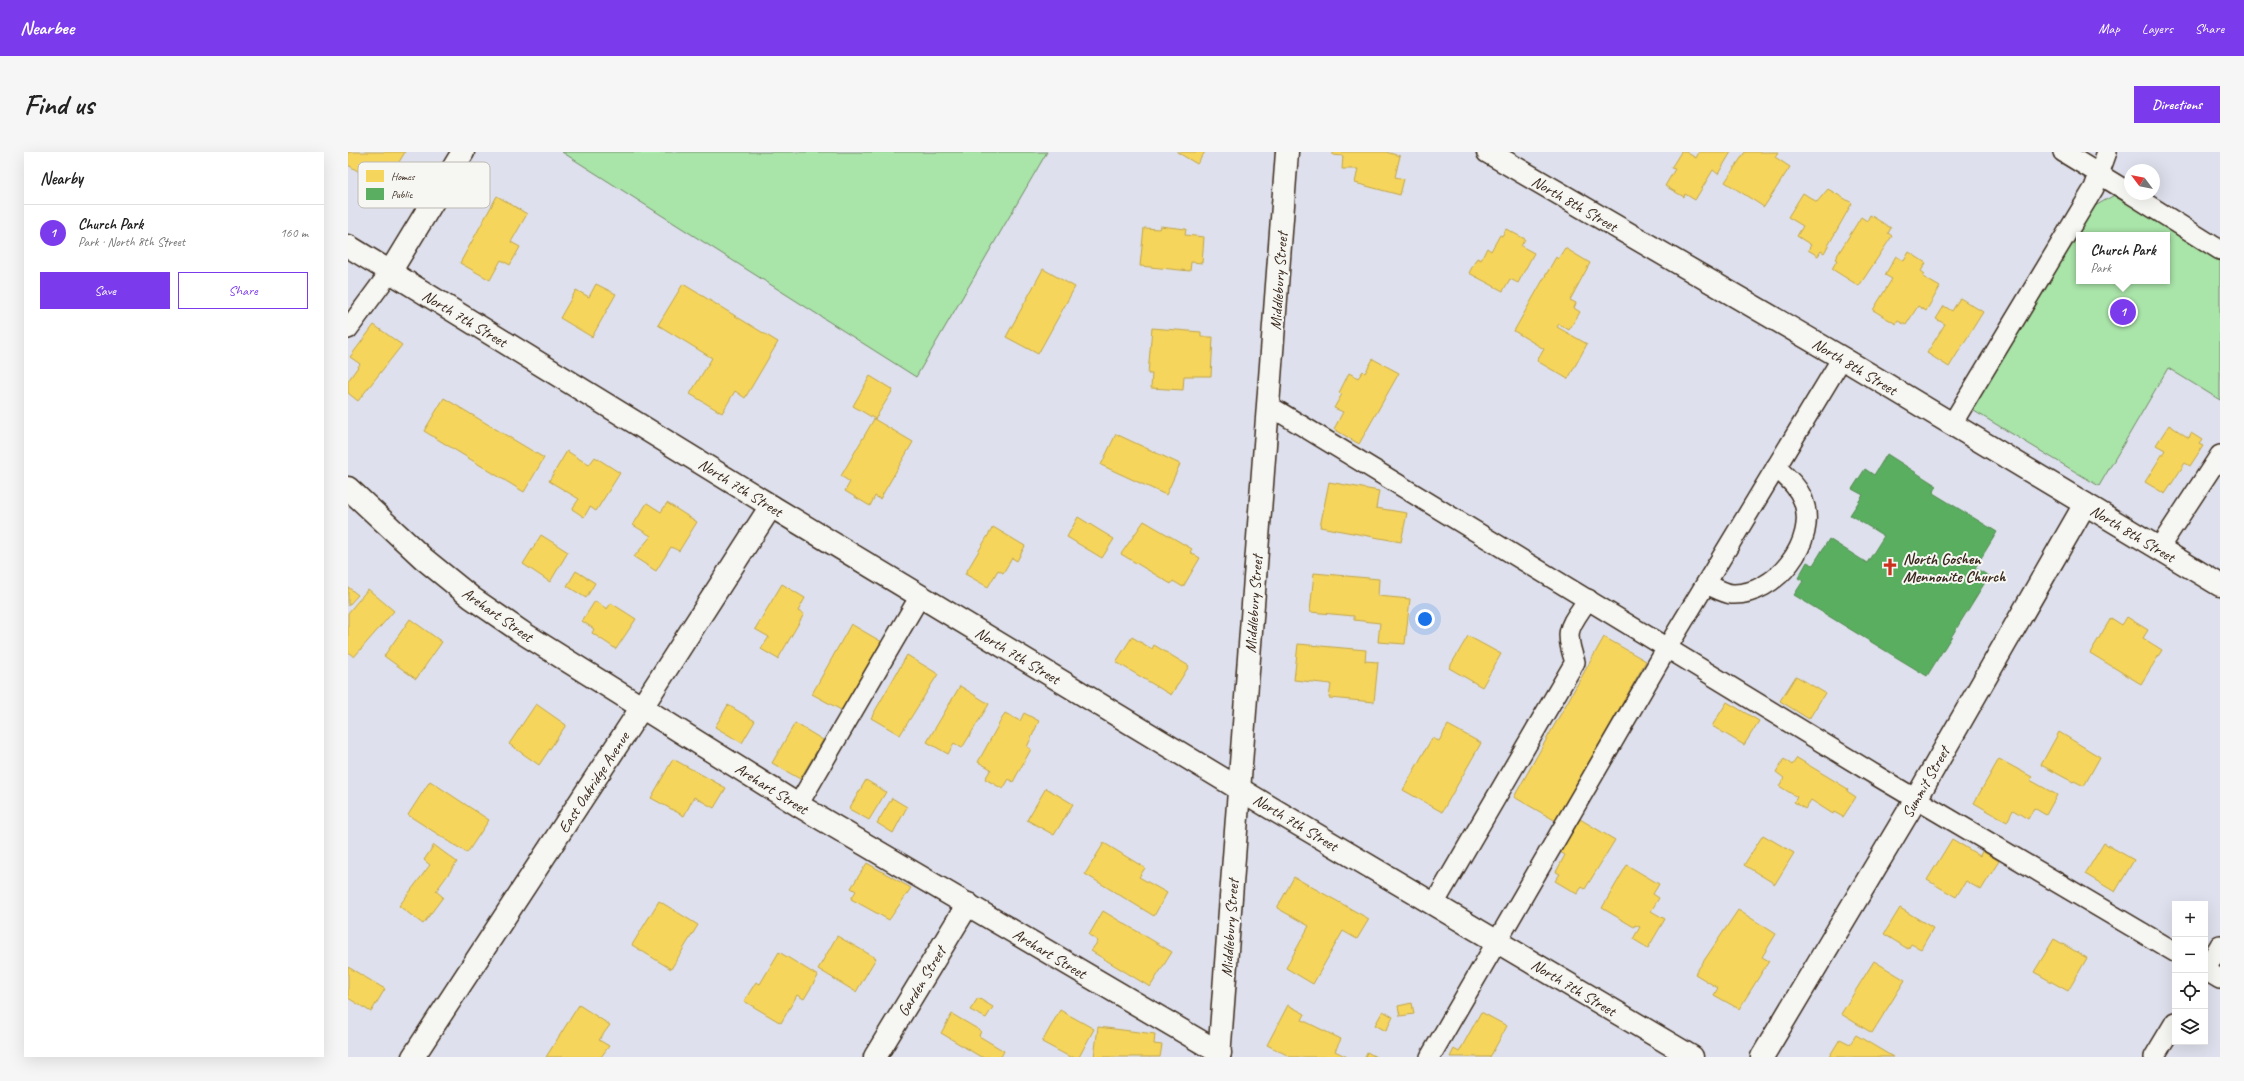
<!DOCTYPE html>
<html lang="en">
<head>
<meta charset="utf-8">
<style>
  body { margin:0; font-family:Caveat,sans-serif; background:#f6f6f6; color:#222 }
  .controls { position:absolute; right:12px; bottom:12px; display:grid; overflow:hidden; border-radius:0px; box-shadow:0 4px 16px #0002 }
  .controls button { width:36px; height:36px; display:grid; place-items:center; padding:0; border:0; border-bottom:1px solid #e0e0e0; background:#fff; color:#222; font:20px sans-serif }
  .compass { position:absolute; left:1776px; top:12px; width:36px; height:36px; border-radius:50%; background:#fff; box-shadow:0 4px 16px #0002; rotate:302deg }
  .you { position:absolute; left:1077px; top:467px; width:14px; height:14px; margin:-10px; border:3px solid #fff; border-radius:50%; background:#1a73e8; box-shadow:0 0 0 6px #1a73e833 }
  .badge { display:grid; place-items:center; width:26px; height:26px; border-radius:50%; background:#7c3aed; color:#fff; font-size:13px; font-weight:700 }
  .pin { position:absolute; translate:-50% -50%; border:2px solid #fff; box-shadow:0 1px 4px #0006 }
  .popup { position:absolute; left:1728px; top:80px; width:94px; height:52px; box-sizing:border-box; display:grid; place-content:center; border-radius:0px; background:#fff; filter:drop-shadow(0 1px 3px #0005); font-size:13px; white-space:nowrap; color:#767676 }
  .popup b { font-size:15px; color:#222 }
  .popup::after { content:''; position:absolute; left:50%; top:100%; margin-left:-8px; border:8px solid transparent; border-top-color:#fff }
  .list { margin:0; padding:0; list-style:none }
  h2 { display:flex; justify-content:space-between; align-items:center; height:52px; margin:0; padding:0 16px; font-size:17px }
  h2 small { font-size:13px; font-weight:400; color:#767676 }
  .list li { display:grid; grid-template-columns:26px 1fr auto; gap:12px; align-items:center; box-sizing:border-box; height:56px; padding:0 16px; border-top:1px solid #e0e0e0 }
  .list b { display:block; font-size:15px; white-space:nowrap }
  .list p { margin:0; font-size:13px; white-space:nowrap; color:#767676 }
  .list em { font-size:13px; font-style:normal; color:#767676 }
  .actions { display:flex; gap:8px; padding:12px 16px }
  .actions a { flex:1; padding:9px 0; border:1px solid #7c3aed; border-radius:0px; text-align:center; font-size:14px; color:#7c3aed }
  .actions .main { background:#7c3aed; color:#fff }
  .icon { flex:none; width:22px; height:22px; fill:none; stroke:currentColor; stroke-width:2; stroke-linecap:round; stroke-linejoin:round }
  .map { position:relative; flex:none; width:1872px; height:905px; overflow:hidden; border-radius:0px }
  header { display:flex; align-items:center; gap:24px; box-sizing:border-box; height:56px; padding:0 20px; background:#7c3aed; color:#fff }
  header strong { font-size:19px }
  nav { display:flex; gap:22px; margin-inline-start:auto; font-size:14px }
  .intro { display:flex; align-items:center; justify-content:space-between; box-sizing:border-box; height:96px; padding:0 24px }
  h1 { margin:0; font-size:28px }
  .button { padding:10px 18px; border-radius:0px; background:#7c3aed; color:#fff; font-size:14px; font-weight:700 }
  main { display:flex; gap:24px; padding:0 24px }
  aside { flex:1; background:#fff; border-radius:0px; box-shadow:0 4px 16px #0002 }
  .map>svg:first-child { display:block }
  .green { fill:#a9e4a9; stroke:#728764; fill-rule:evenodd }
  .homes { fill:#f6d55c; stroke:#bea249 }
  .public { fill:#5aae61; stroke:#51864d }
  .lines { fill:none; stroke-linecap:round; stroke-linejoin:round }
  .lane-casing { stroke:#3b2a1e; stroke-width:22 }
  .street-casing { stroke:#3b2a1e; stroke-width:25 }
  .secondary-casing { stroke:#3b2a1e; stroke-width:25 }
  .lane { stroke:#f6f6f2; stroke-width:19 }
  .street { stroke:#f6f6f2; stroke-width:22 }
  .secondary { stroke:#f6f6f2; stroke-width:22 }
  .labels { text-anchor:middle; stroke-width:4; stroke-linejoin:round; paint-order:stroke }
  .street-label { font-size:16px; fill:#3b2a1e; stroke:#f6f6f2 }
  .poi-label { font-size:16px; font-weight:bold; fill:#3b2a1e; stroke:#f6f6f2; text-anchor:start }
  .key { fill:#f6f6f2; stroke:#beb9b2; stroke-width:1 }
  .key-label { font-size:11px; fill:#3b2a1e }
</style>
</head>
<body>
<header>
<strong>Nearbee</strong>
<nav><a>Map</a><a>Layers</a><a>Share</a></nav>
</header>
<div class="intro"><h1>Find us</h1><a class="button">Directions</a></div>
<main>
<aside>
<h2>Nearby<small></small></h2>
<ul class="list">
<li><span class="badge">1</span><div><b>Church Park</b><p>Park · North 8th Street</p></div><em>160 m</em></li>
</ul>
<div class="actions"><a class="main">Save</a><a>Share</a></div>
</aside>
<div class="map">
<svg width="1872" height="905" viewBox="0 0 1872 905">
  <rect width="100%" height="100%" fill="#dee1ed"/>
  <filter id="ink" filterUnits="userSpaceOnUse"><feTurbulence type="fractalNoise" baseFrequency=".025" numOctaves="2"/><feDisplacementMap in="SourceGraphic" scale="8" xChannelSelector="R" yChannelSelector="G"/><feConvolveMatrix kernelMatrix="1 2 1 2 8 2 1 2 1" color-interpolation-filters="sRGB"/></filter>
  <g filter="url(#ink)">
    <g class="green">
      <path d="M214 0H699L568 225Z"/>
      <path d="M1770 41 1872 105V248L1820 216 1751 334 1626 259 1624 250 1738 59ZM1731 83H1819V129H1731Z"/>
    </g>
    <g class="homes">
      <path d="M0 0H57L36 35 0 13Z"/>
      <path d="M829 0H857L849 12Z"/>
      <path d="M985 0H1038L1052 4 1047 25 1056 27 1052 43 1007 31 1010 17H994L995 4 985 3Z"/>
      <path d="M1333 0H1338L1348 6 1351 0H1383L1370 22 1365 18 1347 48 1337 42 1336 45 1317 34 1327 17 1323 16Z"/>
      <path d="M1397 0H1430L1427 5 1442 15 1416 55 1377 30Z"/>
      <path d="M1480 37 1504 51 1476 101 1473 99 1470 104 1460 98 1463 93 1449 84 1455 74 1440 65 1455 41 1469 50Z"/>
      <path d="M149 44 179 62 163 90 172 95 162 113 153 108 142 128 112 111Z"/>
      <path d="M1522 63 1543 76 1540 81 1544 84 1511 134 1484 117 1489 108 1487 107 1513 65 1519 69Z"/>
      <path d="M812 74 838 77 837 83 856 85 854 111 843 110 842 119 792 114 796 76 811 77Z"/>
      <path d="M1158 77 1177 87 1173 94 1186 101 1170 131 1162 127 1155 139 1121 121 1129 106 1133 108 1139 96 1143 99 1152 83 1154 84Z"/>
      <path d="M1217 96 1242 111 1222 148 1228 151 1226 156 1232 160 1221 178 1211 172 1209 175 1239 192 1220 227 1189 209 1196 197 1166 179 1208 105 1210 107Z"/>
      <path d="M1561 100 1578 111 1573 119 1577 122 1575 125 1592 135 1578 159 1570 154 1558 173 1550 169 1548 172 1525 158 1544 127 1537 123 1548 104 1556 109Z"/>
      <path d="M695 117 727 135 690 202 658 185Z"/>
      <path d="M248 132 268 142 244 185 212 166 228 138 241 145Z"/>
      <path d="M335 132 430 190 397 246 387 239 374 261 342 242 364 206 310 173Z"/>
      <path d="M1612 146 1635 160 1601 215 1579 201 1597 172 1588 167 1596 154 1604 159Z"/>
      <path d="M26 173 54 193 10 249 0 241V229L12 212 2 205Z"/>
      <path d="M804 176 853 180V185H865L863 224H836L835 238 803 236 804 222H800Z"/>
      <path d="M1025 207 1051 221 1011 292 986 277 995 260 986 256 994 242 991 241 1001 221 1010 226 1015 219 1017 221Z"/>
      <path d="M522 224 545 238 527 267 505 254Z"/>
      <path d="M96 246 196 306 176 340 76 279Z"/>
      <path d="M526 267 565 290 532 347 527 344 522 354 497 339 502 330 493 324Z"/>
      <path d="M1821 273 1841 286 1843 281 1854 288 1851 292 1855 294 1842 314 1837 311 1817 342 1797 330 1817 298 1808 293Z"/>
      <path d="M768 282 832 312 818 343 753 313Z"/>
      <path d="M219 299 241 313 247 305 272 321 248 359 242 355 236 365 224 357 231 347 201 329Z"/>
      <path d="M981 330 1031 339 1028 356 1059 361 1053 390 972 375Z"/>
      <path d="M299 351 313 360 319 351 349 370 331 399 323 395 308 419 286 405 303 384 285 373Z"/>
      <path d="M730 365 766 387 754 406 719 385Z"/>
      <path d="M796 369 844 397 842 400 852 406 835 435 825 429 823 432 773 402Z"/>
      <path d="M645 375 677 394 669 409 664 406 655 421 650 418 640 435 617 422Z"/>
      <path d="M193 383 220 400 202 430 175 412Z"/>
      <path d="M228 419 247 431 238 446 219 434Z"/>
      <path d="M966 421 1031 427 1030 444 1062 447 1057 492 1030 490 1032 471 1006 468V464L962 460Z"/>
      <path d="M434 432 457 446 450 459 456 462 430 507 413 497 421 485 407 477Z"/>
      <path d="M0 435 10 443 0 454Z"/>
      <path d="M20 437 46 459 6 505 0 500V461Z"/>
      <path d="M247 449 259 457 263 451 288 467 268 497 244 481 246 477 234 469Z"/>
      <path d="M1779 465 1800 478 1795 486 1814 498 1793 532 1742 501 1763 466 1774 473Z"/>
      <path d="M62 467 94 490 68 527 36 504Z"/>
      <path d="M503 472 534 490 495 559 464 542Z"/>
      <path d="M1120 484 1153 502 1134 535 1101 516Z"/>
      <path d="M784 485 804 497 806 493 841 514 823 543 768 510Z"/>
      <path d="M1256 485 1298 509 1208 669 1166 645Z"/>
      <path d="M950 492 1018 498 1017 509 1030 510 1026 550 981 546 983 532 946 528Z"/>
      <path d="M559 503 590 522 552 583 523 566Z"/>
      <path d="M1448 524 1477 541 1461 567 1432 549Z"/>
      <path d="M612 534 641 552 614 596 606 591 600 602 579 590Z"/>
      <path d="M1379 550 1411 569 1396 593 1364 574Z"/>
      <path d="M188 552 218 573 191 613 161 592Z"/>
      <path d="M380 553 407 569 394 591 367 575Z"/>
      <path d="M657 561 672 569 676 561 691 569 679 595 683 597 665 630 661 627 655 637 637 627 643 617 630 610Z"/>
      <path d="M447 571 475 588 452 627 424 611Z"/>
      <path d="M1100 573 1133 591 1094 660 1055 638 1084 586 1091 589Z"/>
      <path d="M1711 580 1752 605 1736 634 1726 629 1725 630 1693 613Z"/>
      <path d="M1449 606 1500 637 1499 639 1508 645 1495 665 1486 660 1485 662 1463 648 1457 657 1446 650 1449 645 1431 634 1436 626 1428 620 1436 607 1444 613Z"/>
      <path d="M325 607 378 636 366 656 346 645 336 664 303 646Z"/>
      <path d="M1651 607 1684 625 1682 628 1709 643 1698 663 1686 656 1680 667 1665 658 1659 670 1626 651Z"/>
      <path d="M518 628 538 640 521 668 501 657Z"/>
      <path d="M82 629 141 668 119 701 60 663Z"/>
      <path d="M698 636 725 652 706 683 679 668Z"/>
      <path d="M544 646 559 655 545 681 529 671Z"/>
      <path d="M1232 667 1267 688 1237 737 1234 735 1229 742 1207 729 1212 722 1208 720 1217 703 1212 700Z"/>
      <path d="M1415 683 1446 701 1427 732 1396 713Z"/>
      <path d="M1604 687 1632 704 1634 699 1651 709 1633 738 1618 729 1608 745 1579 728Z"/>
      <path d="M756 691 797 716 791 725 819 741 806 764 737 722Z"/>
      <path d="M1756 691 1786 708 1767 740 1737 722Z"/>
      <path d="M86 693 109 710 88 739 95 745 75 772 51 754 82 713 76 708Z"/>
      <path d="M519 711 563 736 541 768 503 747 508 739 503 736Z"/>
      <path d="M1279 713 1311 732 1305 742 1311 746 1303 759 1317 767 1300 796 1285 787 1292 775 1287 773 1286 775 1254 756Z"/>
      <path d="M946 725 1021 767 1009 787 995 779 965 832 938 816 961 774 929 756Z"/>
      <path d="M311 749 350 773 323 817 284 793Z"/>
      <path d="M1552 756 1585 776 1573 797 1563 792 1560 797 1536 782Z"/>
      <path d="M1390 758 1428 782 1414 805 1421 809 1391 857 1366 843 1370 836 1347 822Z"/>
      <path d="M755 759 824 800 802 835 743 799 750 789 741 783Z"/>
      <path d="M489 784 528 806 508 840 470 817Z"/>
      <path d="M1706 787 1739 806 1720 839 1686 820Z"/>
      <path d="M431 800 470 824 456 847 449 843 433 871 396 849 408 830 412 832Z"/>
      <path d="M1526 809 1557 828 1524 881 1493 862Z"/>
      <path d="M0 815 37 837 23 860 0 846Z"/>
      <path d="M630 846 645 855 638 866 622 858Z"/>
      <path d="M1064 851 1066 862 1052 864 1050 854Z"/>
      <path d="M231 853 262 873 251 888 261 894 253 905H198Z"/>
      <path d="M940 853 957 862 954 868 993 887 987 899 999 905H943L919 893Z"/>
      <path d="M712 858 746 877 731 905H722L694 890Z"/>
      <path d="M1035 859 1045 865 1038 879 1027 873Z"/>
      <path d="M1133 860 1159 874 1142 905H1102L1106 897 1111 900Z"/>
      <path d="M604 862 633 879 631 884 656 899 653 905H633L593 881Z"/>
      <path d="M750 875 807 882 806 892 814 893 812 905H746Z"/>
      <path d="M1508 883 1545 905H1481L1492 887 1502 892Z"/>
      <path d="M1019 900 1028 905H1017Z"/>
    </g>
    <path class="public" d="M1539 302 1589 334 1585 341 1649 380 1627 416 1641 424 1579 524 1446 443 1455 429 1450 426 1459 410 1465 413 1481 387 1519 411 1536 384 1502 363 1515 343 1504 337 1517 317 1526 323Z"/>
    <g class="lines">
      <g class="lane-casing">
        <g id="lane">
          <path d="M1715 0 1782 41"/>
          <path d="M1783 42 1872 98"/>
          <path d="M0 177 42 120"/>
          <path d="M920 253 1534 627 1827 800"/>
          <path d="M1604 272 1746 36 1759 0"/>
          <path d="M1811 396 1872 303"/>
          <path d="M1358 432C1366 435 1375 441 1384 442 1427 444 1471 389 1455 348 1450 334 1438 325 1428 315"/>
          <path d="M450 653 572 444"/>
          <path d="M1086 752 1227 510C1215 476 1222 475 1240 447"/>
          <path d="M1857 818 1872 827"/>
          <path d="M1857 819 1872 793"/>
          <path d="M1082 905 1319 496 1494 206"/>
          <path d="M1806 905 1827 870"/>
        </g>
      </g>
      <g class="street-casing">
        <g id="street">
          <path d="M1140 0 1494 206 1872 433"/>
          <path d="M0 94 423 354 923 656 1344 905"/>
          <path d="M42 120 115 0"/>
          <path d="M0 336 76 407 124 446 175 481 450 653 872 901"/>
          <path d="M65 905 294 555 423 354"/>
          <path d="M527 905 620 752"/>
          <path d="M1414 905 1568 647 1737 352"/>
        </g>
      </g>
      <g class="secondary-casing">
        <path id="secondary" d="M871 905 939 0"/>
      </g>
      <use href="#lane" class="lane"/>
      <use href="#street" class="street"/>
      <use href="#secondary" class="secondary"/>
    </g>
  </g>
  <defs>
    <g id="church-bare" transform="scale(1.38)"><path d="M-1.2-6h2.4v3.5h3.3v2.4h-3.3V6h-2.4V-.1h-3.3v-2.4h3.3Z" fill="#c8321e" stroke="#f6f6f2" stroke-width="2.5" paint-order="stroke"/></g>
  </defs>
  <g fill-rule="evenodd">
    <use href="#church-bare" x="1542" y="415"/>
  </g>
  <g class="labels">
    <g class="street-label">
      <text transform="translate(1227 51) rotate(30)" y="6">North 8th Street</text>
      <text transform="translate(930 129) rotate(-86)" y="6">Middlebury Street</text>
      <text transform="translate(117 166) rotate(31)" y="6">North 7th Street</text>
      <text transform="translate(1507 214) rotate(31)" y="6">North 8th Street</text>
      <text transform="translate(393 335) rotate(32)" y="6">North 7th Street</text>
      <text transform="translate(1785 381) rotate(31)" y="6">North 8th Street</text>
      <text transform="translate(905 452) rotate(-86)" y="6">Middlebury Street</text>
      <text transform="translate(150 462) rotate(35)" y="6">Arehart Street</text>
      <text transform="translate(670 503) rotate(31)" y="6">North 7th Street</text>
      <text transform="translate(245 630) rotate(-57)" y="6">East Oakridge Avenue</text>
      <text transform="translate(1577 630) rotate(-60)" y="6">Summit Street</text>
      <text transform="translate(424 636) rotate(32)" y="6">Arehart Street</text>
      <text transform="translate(948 670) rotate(31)" y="6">North 7th Street</text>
      <text transform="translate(881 776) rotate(-86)" y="6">Middlebury Street</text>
      <text transform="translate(702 801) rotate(31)" y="6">Arehart Street</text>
      <text transform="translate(573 829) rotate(-59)" y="6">Garden Street</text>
      <text transform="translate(1226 835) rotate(31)" y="6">North 7th Street</text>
    </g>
    <g class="poi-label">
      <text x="1555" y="412">North Goshen<tspan x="1555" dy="18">Mennonite Church</tspan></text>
    </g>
  </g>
  <rect x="10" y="10" width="132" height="46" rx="6" class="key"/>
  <rect x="18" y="18" width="18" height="12" fill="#f6d55c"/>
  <rect x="18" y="36" width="18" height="12" fill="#5aae61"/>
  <g class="key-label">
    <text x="43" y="28">Homes</text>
    <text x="43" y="46">Public</text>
  </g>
</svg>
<div class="controls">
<button>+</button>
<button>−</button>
<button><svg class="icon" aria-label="locate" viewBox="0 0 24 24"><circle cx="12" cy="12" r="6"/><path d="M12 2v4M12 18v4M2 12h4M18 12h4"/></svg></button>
<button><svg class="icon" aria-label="layers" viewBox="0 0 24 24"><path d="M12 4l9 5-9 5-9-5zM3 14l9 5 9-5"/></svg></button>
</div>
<svg class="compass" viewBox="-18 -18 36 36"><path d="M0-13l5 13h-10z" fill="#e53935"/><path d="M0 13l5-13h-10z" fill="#767676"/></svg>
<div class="you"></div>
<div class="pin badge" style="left:1775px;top:160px">1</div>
<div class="popup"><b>Church Park</b>Park</div>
</div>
</main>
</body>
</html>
